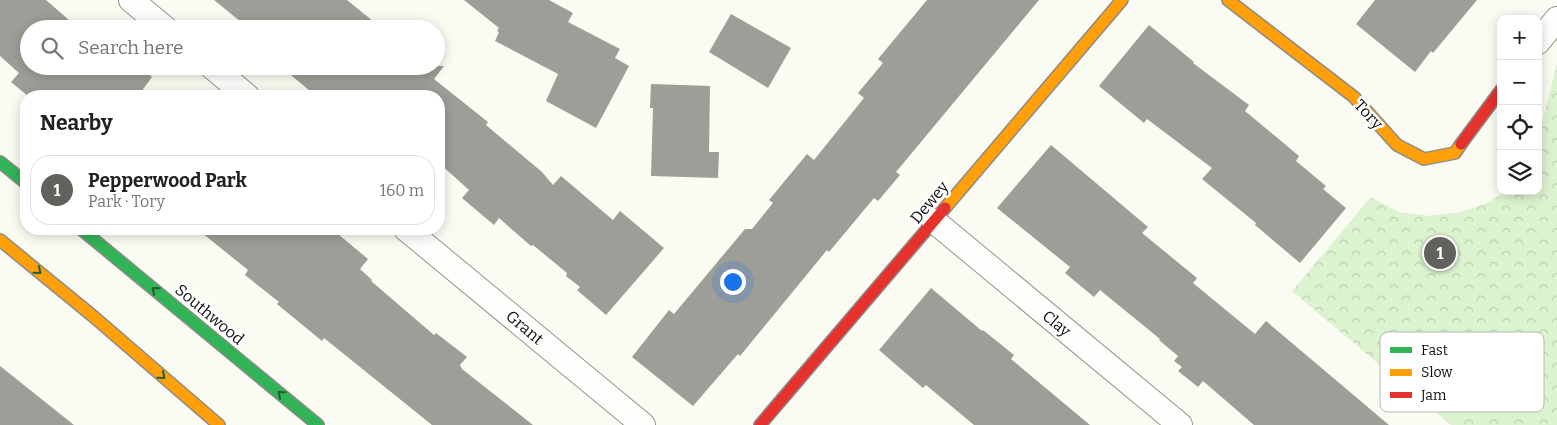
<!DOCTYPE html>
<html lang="en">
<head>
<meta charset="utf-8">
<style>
  body { margin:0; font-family:Bitter,serif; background:#f2f2f2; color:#222 }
  .controls { position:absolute; right:15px; top:15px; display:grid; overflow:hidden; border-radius:10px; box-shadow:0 2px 12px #0003 }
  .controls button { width:45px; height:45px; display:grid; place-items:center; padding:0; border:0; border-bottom:1px solid #e0e0e0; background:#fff; color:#222; font:25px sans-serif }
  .you { position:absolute; left:732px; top:281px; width:18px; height:18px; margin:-12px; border:4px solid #fff; border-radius:50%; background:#1a73e8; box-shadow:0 0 0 8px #1a73e833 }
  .badge { display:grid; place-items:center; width:32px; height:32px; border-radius:50%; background:#61615e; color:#fff; font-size:16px; font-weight:700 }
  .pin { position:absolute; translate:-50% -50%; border:2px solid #fff; box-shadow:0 1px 5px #0006 }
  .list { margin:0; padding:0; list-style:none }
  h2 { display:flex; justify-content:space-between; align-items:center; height:65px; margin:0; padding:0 20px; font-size:21px }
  h2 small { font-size:16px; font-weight:400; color:#767676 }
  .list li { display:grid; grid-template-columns:32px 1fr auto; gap:15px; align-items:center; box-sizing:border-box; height:70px; margin:0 10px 10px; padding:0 10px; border:1px solid #e0e0e0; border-radius:20px }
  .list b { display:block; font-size:19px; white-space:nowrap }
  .list p { margin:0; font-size:16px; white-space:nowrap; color:#767676 }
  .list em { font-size:16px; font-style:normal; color:#767676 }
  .icon { flex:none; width:28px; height:28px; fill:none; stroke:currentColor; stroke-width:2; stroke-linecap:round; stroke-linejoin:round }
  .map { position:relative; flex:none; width:1557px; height:425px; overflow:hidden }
  .search { position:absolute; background:#fff; box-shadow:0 2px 12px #0003; left:20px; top:20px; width:425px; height:55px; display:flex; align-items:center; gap:12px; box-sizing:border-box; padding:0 18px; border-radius:28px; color:#767676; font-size:19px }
  .panel { position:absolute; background:#fff; box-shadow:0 2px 12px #0003; left:20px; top:90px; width:425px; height:145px; border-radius:20px }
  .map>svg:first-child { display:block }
  .park { fill:url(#park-crowns) }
  .building { fill:#9e9e98 }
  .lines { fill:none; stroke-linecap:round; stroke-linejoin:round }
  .street-casing { stroke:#949591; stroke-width:26 }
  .fast-casing { stroke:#8b8b87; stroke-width:14 }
  .slow-casing { stroke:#8b8b87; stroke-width:14 }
  .jam-casing { stroke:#8b8b87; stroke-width:14 }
  .street { stroke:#fefefd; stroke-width:24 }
  .fast { stroke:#30b455; stroke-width:11 }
  .slow { stroke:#ff9f0a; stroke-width:11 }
  .jam { stroke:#e5322d; stroke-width:11 }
  .oneway { stroke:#1f6132 }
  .labels { text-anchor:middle; stroke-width:5; stroke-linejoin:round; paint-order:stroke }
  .street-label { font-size:16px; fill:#0e0e0e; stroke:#fff }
  .key { fill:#fff; stroke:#b7b7b7; stroke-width:1 }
  .key-label { font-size:14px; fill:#0e0e0e }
</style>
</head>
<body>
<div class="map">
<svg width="1557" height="425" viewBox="0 0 1557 425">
  <defs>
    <pattern id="park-crowns" width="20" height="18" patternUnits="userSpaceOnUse" patternTransform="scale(1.25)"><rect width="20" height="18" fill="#dcf3d0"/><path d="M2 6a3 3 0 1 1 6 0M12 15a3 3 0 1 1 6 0" fill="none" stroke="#bccfb1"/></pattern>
  </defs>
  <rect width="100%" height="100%" fill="#fafbf2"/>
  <path class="park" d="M1557 63V425H1451L1292 291 1371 197 1399 212 1429 216 1460 212 1485 204 1506 191H1538V140Z"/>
  <g class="building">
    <path d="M0 0H46L78 28 84 21 93 29H29V66H139L152 77 138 96H28L11 82 19 73 0 56Z"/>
    <path d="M214 0H347L379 26 377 29H236L241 22Z"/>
    <path d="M464 0H549L573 13 568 22 620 49 615 58 629 66 596 128 546 101 558 74 495 41 499 32 497 31 499 28Z"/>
    <path d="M927 0H1039L896 172 900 175 878 201 874 198 829 252 827 250 740 356 738 354 693 406 632 357 669 310 674 314 745 229H752L773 203 769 200 807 154 814 160 864 98 858 93 883 63 878 59Z"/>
    <path d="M1375 0H1477L1433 53 1431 51 1415 72 1356 24Z"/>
    <path d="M731 14 791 48 768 88 709 52Z"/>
    <path d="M1149 25 1194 62 1193 63 1249 105 1245 111 1299 156 1296 161 1326 186 1323 189 1346 208 1300 263 1255 225 1256 223 1202 179 1212 168 1147 119 1144 123 1099 86Z"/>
    <path d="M280 66H444L434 79 488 122 486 125 542 172 553 185 561 176 613 220 620 211 664 248 606 315 577 290 580 287 566 276 567 273 533 245 531 246 499 218 494 225 462 198 469 190 439 163V96H316Z"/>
    <path d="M651 84 710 86 709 152H719L718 178 651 176 653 108H650Z"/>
    <path d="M1051 145 1148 227 1142 233 1197 278 1193 283 1255 334 1266 321 1389 425H1254L1203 381 1198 387 1178 371 1182 367 1174 361 1178 356 1159 340 1160 339 1100 290 1094 297 1065 273 1070 267 997 208Z"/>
    <path d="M197 229H332L368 259 360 269 372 280 371 281 434 335 436 333 467 357 460 365 462 369 533 425H432L324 338 322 341 277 304 279 302 245 275 248 270Z"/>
    <path d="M931 288 982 331 983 330 1014 355 1011 359 1090 425H974L926 385 923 388 879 350Z"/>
    <path d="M0 366 74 425H0Z"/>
  </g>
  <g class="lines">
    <g class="street-casing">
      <g id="street">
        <path d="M131 0 166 29"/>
        <path d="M1538 42 1557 19"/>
        <path d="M211 66 247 96"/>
        <path d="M934 221 1180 425"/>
        <path d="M406 229 643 425"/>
      </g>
    </g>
    <g class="fast-casing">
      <g id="fast">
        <path d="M0 162 26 183"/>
        <path d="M81 229 318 425"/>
      </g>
    </g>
    <g class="slow-casing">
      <g id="slow">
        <path d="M1228 0 1354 97 1397 145 1424 159 1455 153 1461 144"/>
        <path d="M945 208 1122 0"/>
        <path d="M0 240 94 317 219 425"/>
      </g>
    </g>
    <g class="jam-casing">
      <g id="jam">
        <path d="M1461 144 1501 90"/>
        <path d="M760 425 945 208"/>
      </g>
    </g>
    <use href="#street" class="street"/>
    <use href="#fast" class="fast"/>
    <use href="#slow" class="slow"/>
    <use href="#jam" class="jam"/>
  </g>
  <defs><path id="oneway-chevron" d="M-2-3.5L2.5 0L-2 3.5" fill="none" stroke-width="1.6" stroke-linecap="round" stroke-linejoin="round" transform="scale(1.25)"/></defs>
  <g class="oneway">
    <use href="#oneway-chevron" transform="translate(38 271) rotate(39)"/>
    <use href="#oneway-chevron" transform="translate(155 290) rotate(-140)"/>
    <use href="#oneway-chevron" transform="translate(162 376) rotate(41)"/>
    <use href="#oneway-chevron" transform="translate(281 394) rotate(-140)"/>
  </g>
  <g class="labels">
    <g class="street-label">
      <text transform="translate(1369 114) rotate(47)" y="6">Tory</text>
      <text transform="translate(929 202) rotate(-50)" y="6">Dewey</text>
      <text transform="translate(210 314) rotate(40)" y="6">Southwood</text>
      <text transform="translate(1057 323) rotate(40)" y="6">Clay</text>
      <text transform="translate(525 327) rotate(40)" y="6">Grant</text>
    </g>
  </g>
  <rect x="1380" y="332" width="164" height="80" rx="8" class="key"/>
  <rect x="1390" y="347" width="22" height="6" fill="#30b455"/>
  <rect x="1390" y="369" width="22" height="7" fill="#ff9f0a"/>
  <rect x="1390" y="392" width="22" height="6" fill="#e5322d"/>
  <g class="key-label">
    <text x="1421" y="355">Fast</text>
    <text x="1421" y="377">Slow</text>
    <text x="1421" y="400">Jam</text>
  </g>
</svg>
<div class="controls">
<button>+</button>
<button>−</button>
<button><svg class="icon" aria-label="locate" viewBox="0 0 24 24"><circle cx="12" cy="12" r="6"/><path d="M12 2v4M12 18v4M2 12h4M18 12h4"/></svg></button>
<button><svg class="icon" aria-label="layers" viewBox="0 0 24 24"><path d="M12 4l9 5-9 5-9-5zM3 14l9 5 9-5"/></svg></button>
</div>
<div class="you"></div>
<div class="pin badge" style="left:1440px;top:253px">1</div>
<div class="search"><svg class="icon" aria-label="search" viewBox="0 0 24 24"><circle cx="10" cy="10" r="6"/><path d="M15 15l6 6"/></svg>Search here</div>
<section class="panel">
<h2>Nearby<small></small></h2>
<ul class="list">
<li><span class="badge">1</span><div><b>Pepperwood Park</b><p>Park · Tory</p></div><em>160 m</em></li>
</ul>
</section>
</div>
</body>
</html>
